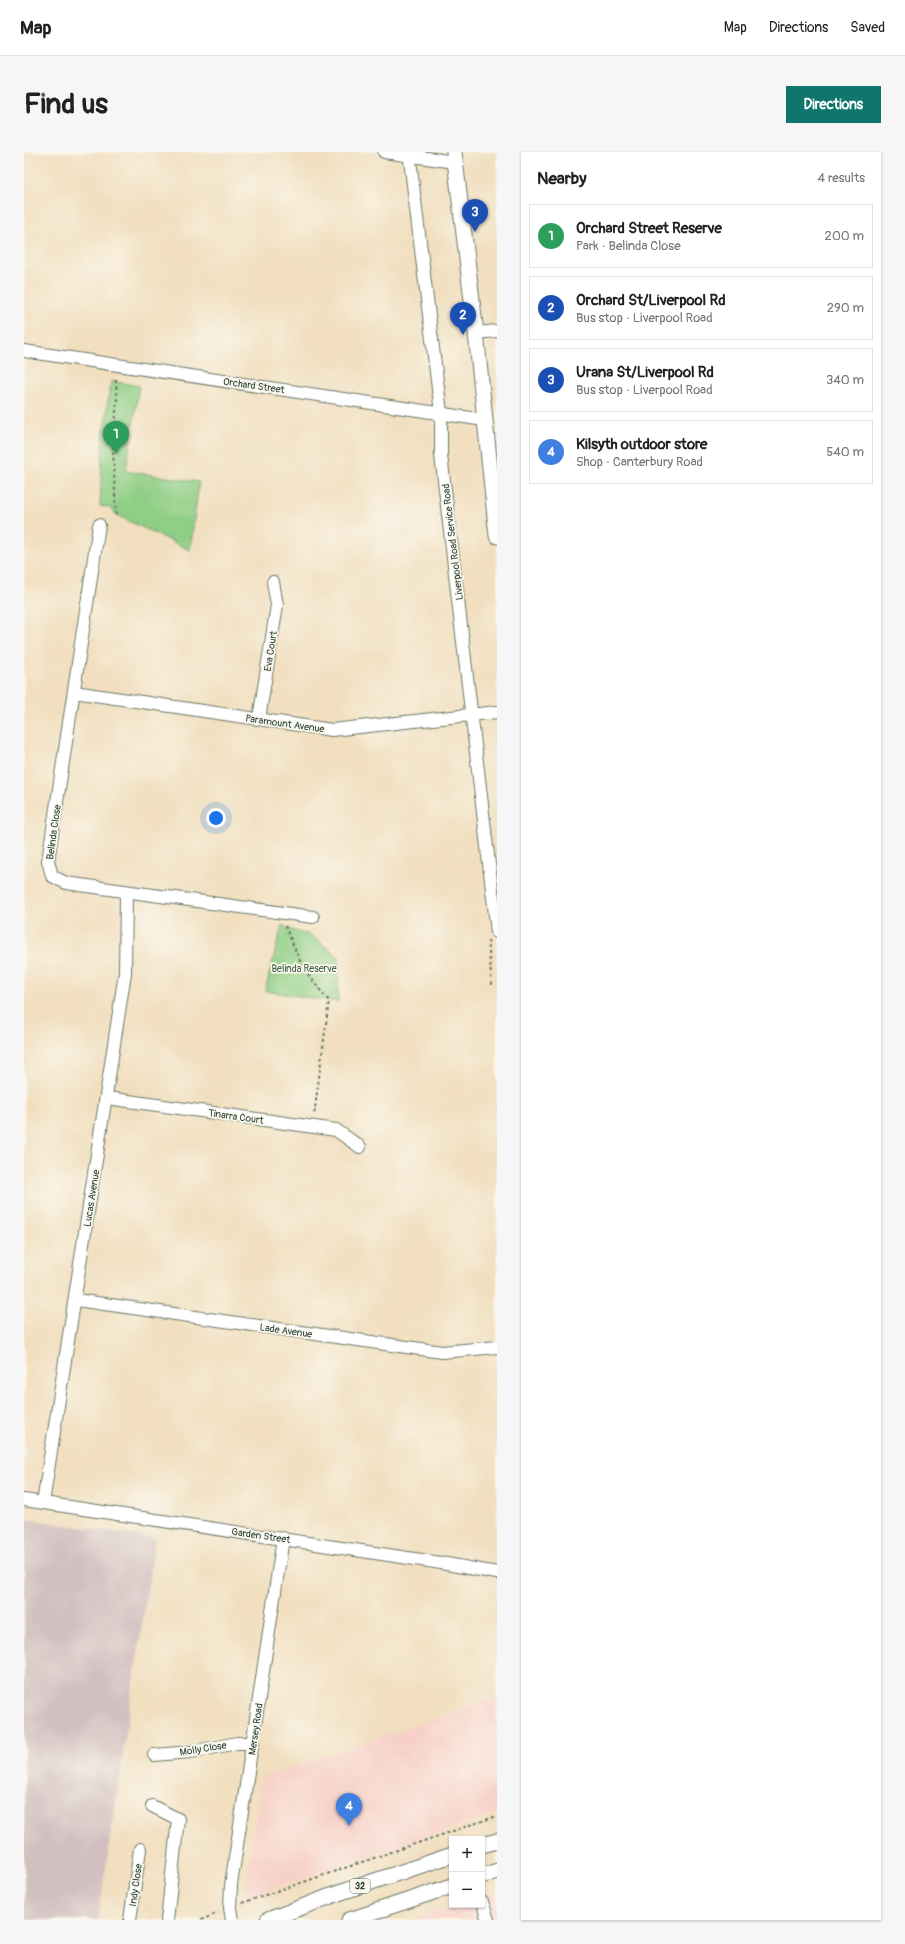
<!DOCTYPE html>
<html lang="en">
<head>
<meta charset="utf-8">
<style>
  body { margin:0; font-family:Pangolin,sans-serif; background:#f6f6f6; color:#202124 }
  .controls { position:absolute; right:12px; bottom:12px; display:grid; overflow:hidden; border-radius:0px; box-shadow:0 1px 3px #0004 }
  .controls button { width:36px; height:36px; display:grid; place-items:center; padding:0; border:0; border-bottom:1px solid #e0e0e0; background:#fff; color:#202124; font:20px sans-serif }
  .you { position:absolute; left:192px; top:666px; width:14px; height:14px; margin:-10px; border:3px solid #fff; border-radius:50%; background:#1a73e8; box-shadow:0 0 0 6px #1a73e833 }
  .badge { display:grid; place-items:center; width:26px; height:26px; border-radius:50%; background:#0f766e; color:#fff; font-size:13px; font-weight:700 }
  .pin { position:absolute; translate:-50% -33px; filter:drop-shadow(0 1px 2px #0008) }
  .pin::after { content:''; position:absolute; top:21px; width:14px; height:12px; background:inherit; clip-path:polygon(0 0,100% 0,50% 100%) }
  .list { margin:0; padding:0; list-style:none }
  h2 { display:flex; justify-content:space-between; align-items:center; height:52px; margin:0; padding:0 16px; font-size:17px }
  h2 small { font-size:13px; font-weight:400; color:#757577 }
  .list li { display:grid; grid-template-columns:26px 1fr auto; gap:12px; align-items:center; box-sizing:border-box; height:64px; margin:0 8px 8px; padding:0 8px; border:1px solid #e0e0e0; border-radius:0px }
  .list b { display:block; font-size:15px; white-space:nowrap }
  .list p { margin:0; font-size:13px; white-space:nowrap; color:#757577 }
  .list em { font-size:13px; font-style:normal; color:#757577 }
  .map { position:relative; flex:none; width:473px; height:1768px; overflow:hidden; border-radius:0px }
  header { display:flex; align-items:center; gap:24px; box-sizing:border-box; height:56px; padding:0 20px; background:#fff; border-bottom:1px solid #e0e0e0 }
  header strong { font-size:19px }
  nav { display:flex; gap:22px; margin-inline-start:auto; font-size:14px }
  .intro { display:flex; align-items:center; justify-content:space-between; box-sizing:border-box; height:96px; padding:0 24px }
  h1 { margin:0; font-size:28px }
  .button { padding:10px 18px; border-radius:0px; background:#0f766e; color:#fff; font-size:14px; font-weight:700 }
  main { display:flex; gap:24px; padding:0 24px }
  aside { flex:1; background:#fff; border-radius:0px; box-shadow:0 1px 3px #0004 }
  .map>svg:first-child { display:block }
  .built { fill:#f7d1c7 }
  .industrial { fill:#d2bfc0 }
  .green { fill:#8fce85; stroke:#57865c }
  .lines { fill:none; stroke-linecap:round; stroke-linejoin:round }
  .minor-casing { stroke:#687665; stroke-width:14 }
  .major-casing { stroke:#687665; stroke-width:17 }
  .path { stroke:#687665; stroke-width:2; stroke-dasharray:3 3; stroke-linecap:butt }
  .minor { stroke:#fff; stroke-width:12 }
  .major { stroke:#fff; stroke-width:15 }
  .labels { text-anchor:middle; stroke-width:3.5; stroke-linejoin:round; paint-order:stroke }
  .shield { fill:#fbf7ec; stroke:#61756b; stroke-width:1 }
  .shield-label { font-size:9px; font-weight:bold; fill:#1f3d34 }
  .street-label { font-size:10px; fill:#1f3d34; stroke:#fbf7ec }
  .park-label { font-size:10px; fill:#3b6148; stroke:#fbf7ec }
</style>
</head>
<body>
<header>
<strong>Map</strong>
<nav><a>Map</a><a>Directions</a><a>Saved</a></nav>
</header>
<div class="intro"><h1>Find us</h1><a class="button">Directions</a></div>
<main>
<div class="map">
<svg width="473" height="1768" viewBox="0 0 473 1768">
  <rect width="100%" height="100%" fill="#fbf7ec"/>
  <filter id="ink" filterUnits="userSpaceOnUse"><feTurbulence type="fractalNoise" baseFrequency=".025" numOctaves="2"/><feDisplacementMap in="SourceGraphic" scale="8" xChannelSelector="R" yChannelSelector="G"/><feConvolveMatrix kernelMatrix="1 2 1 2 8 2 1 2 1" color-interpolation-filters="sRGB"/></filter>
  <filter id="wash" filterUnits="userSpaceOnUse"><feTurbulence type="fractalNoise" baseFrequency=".012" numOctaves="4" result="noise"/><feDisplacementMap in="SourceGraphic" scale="16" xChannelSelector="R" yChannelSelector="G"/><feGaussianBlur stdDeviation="0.9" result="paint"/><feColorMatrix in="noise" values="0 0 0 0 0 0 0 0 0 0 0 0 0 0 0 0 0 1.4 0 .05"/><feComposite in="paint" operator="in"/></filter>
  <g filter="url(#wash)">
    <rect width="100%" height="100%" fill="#f1dfbf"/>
    <g class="built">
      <path d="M473 1545V1661L220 1747 237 1626Z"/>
      <path d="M473 1740V1768H390L433 1753H458V1745Z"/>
    </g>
    <path class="industrial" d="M0 1367 131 1386 74 1768H0Z"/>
    <g class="green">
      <path d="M87 229 115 234 102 319 175 330 166 398 94 364 84 355 76 354 79 285Z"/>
      <path d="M258 773 270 779 286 783 315 805 314 850 241 839Z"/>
    </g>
  </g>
  <g filter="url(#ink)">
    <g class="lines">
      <g class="minor-casing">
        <g id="minor">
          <path d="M360 0 431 10"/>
          <path d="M385 0 417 261V303L473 780"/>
          <path d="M452 181 473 179"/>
          <path d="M0 199 460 268"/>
          <path d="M75 373 24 709 28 724 42 731 289 765"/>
          <path d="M50 540 308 578 473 560"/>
          <path d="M235 567 253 453 249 430"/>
          <path d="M83 946 312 978 336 995"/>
          <path d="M52 1148 418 1200 473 1195"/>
          <path d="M0 1348 417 1411 473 1421"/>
          <path d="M19 1351 101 821 102 740"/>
          <path d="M130 1603 167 1600 213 1591H229"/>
          <path d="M128 1654 154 1667 143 1768"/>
          <path d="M458 1750 464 1768"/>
          <path d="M106 1768 116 1697"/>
          <path d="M208 1768 206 1756 207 1733 259 1386"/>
        </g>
      </g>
      <g class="major-casing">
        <g id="major">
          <path d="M430 0 452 181 473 384"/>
          <path d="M458 1693 473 1689"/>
          <path d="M458 1724 473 1719"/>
          <path d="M244 1768 312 1742 428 1703"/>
          <path d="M325 1768 428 1734"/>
        </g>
      </g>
      <g class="path">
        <path d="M92 228 93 248 89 296 92 364"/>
        <path d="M261 774 280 818 305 849 290 964"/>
        <path d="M464 788 468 835"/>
        <path d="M218 1751 473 1664"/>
        <path d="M177 1768 194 1761"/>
      </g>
      <use href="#minor" class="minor"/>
      <use href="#major" class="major"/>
    </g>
  </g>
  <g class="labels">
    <rect class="shield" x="326" y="1727" width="20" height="14" rx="3"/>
    <g class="shield-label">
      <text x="336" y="1737">32</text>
    </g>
    <g class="street-label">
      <text transform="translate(230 233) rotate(8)" y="4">Orchard Street</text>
      <text transform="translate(428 390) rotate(-97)" y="4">Liverpool Road Service Road</text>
      <text transform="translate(246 499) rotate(-81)" y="4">Eva Court</text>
      <text transform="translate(261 571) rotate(8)" y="4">Paramount Avenue</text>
      <text transform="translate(29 680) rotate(-82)" y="4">Belinda Close</text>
      <text transform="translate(212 964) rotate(8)" y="4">Tinarra Court</text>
      <text transform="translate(67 1046) rotate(-81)" y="4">Lucas Avenue</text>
      <text transform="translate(262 1178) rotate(8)" y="4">Lade Avenue</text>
      <text transform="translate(237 1383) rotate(8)" y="4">Garden Street</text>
      <text transform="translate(231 1577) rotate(-82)" y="4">Mersey Road</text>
      <text transform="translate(179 1596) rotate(-9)" y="4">Molly Close</text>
      <text transform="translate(111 1733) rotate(-82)" y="4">Indy Close</text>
    </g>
    <g class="park-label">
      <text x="280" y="820">Belinda Reserve</text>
    </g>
  </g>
</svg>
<div class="controls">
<button>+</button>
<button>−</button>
</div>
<div class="you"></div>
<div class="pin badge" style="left:92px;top:302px;background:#2e9e5b">1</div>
<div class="pin badge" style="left:439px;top:183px;background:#1a4fb4">2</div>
<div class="pin badge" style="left:451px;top:80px;background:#1a4fb4">3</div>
<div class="pin badge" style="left:325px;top:1674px;background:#3f7fe0">4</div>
</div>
<aside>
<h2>Nearby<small>4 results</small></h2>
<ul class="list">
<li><span class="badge" style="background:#2e9e5b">1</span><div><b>Orchard Street Reserve</b><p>Park · Belinda Close</p></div><em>200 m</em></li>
<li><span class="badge" style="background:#1a4fb4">2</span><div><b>Orchard St/Liverpool Rd</b><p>Bus stop · Liverpool Road</p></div><em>290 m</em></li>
<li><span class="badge" style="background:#1a4fb4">3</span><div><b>Urana St/Liverpool Rd</b><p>Bus stop · Liverpool Road</p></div><em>340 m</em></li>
<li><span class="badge" style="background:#3f7fe0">4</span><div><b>Kilsyth outdoor store</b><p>Shop · Canterbury Road</p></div><em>540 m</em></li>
</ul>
</aside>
</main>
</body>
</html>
